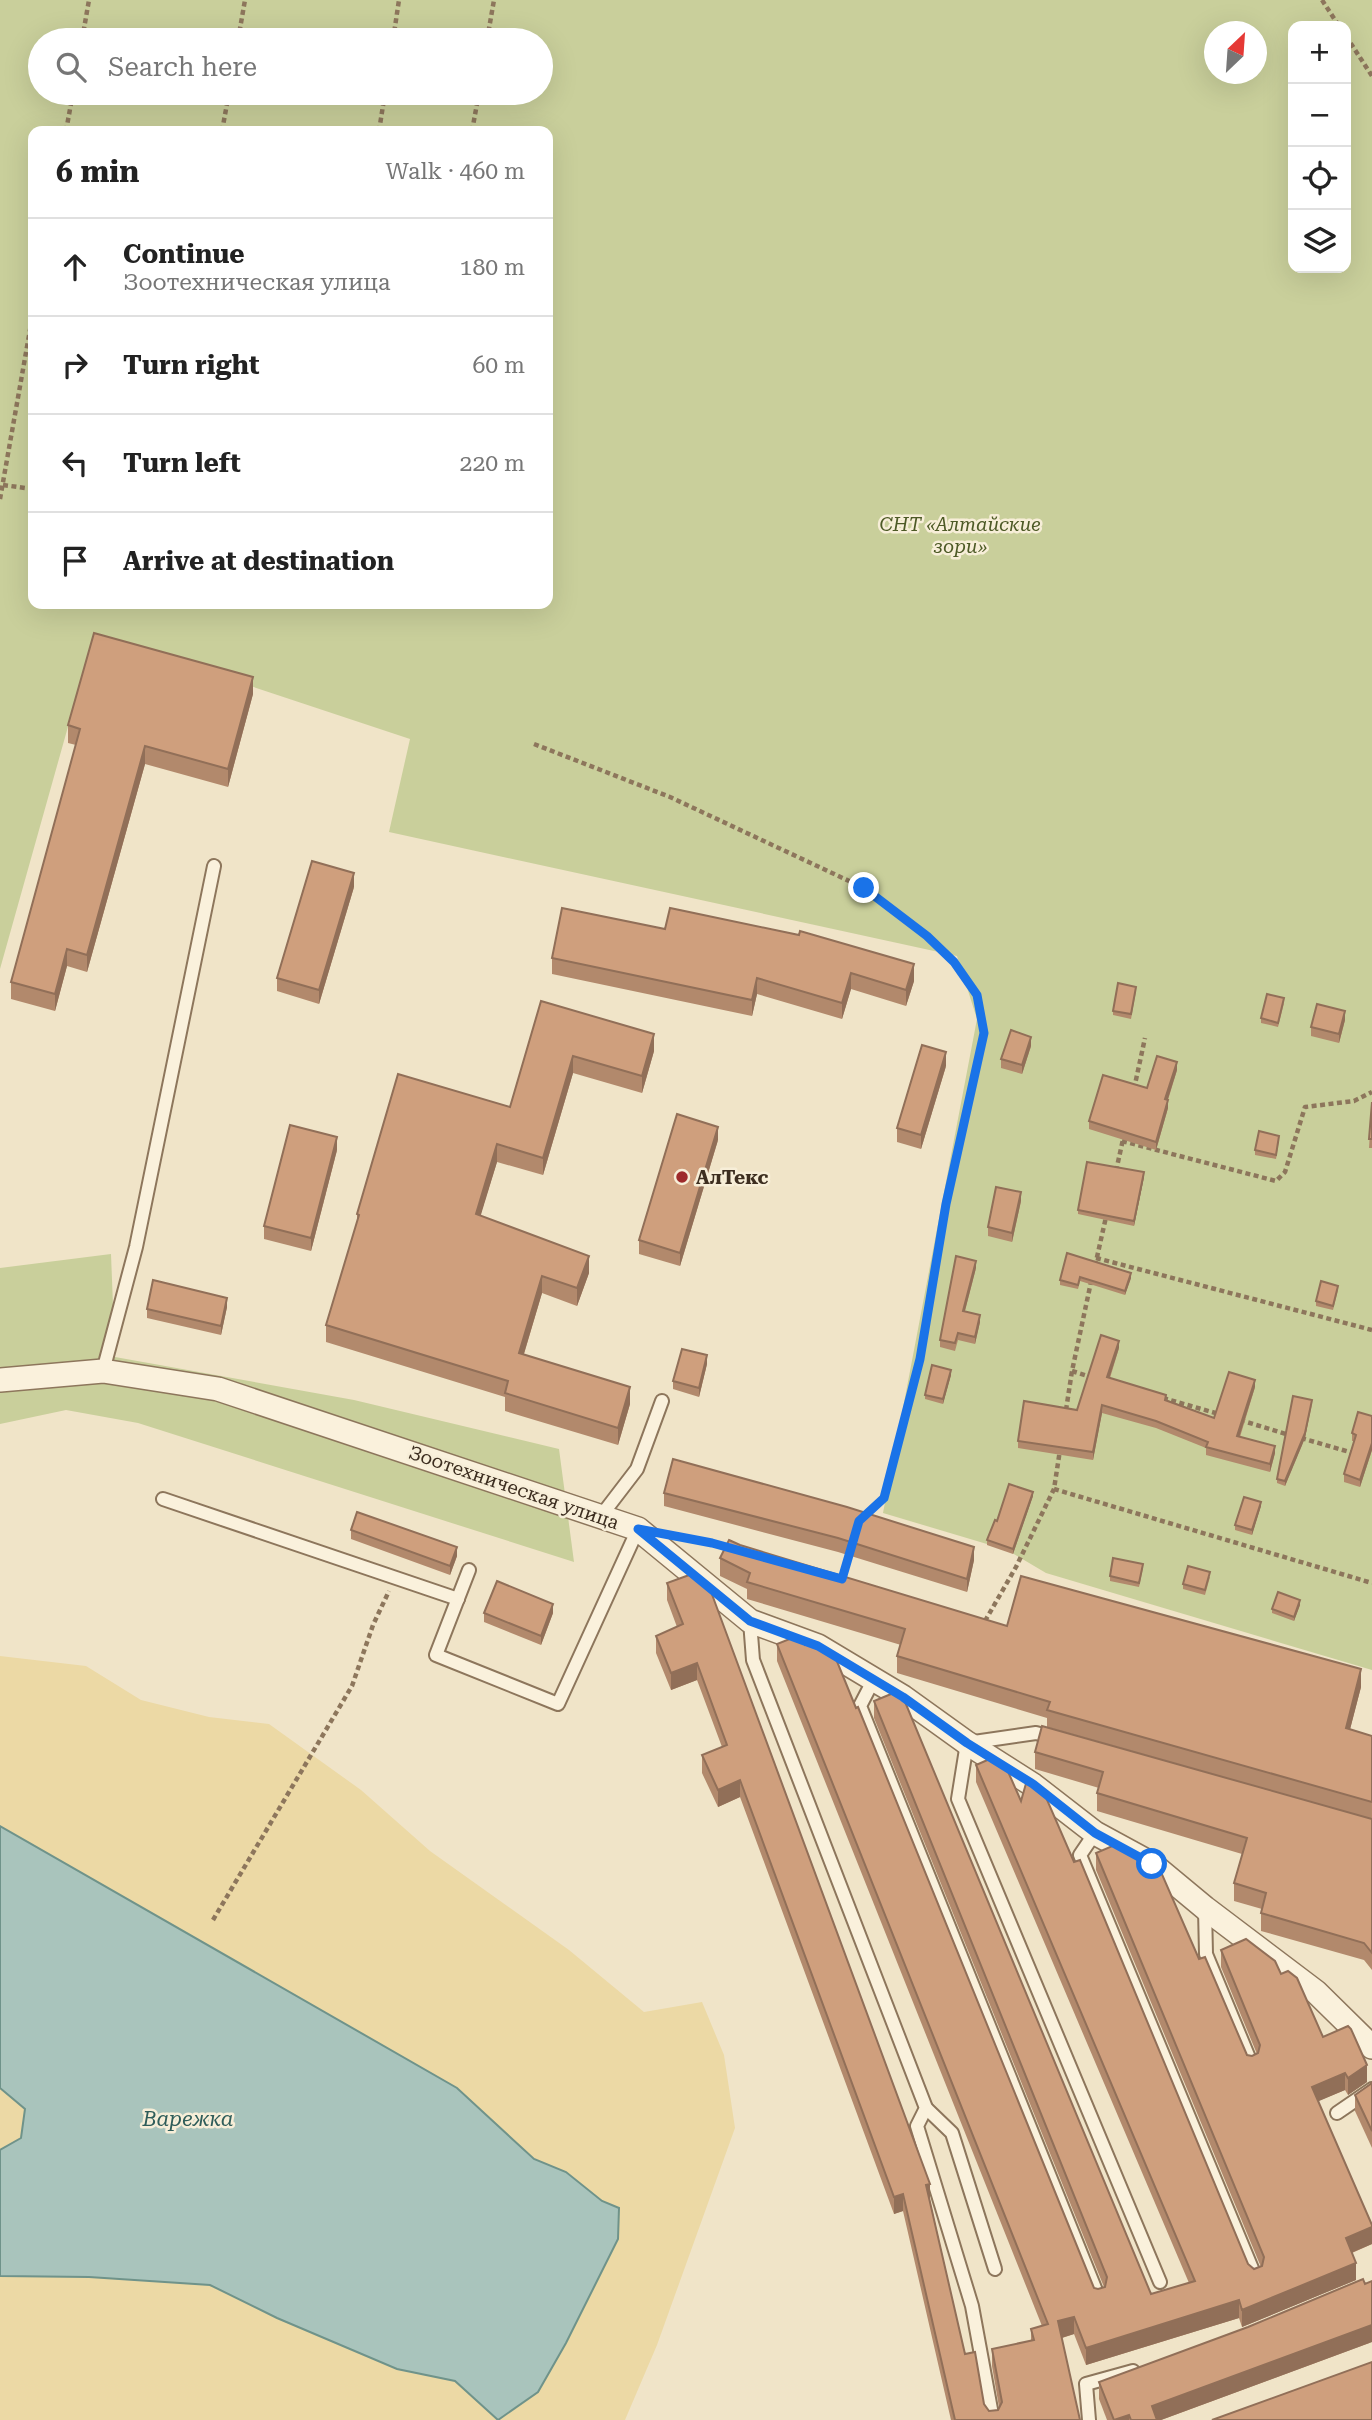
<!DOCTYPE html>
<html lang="en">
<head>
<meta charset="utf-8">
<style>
  body { margin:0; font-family:"Roboto Serif",serif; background:#f2f2f2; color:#222 }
  .controls { position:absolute; right:21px; top:21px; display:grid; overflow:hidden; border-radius:14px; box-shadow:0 7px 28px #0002 }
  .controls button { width:63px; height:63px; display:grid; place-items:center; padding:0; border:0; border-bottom:2px solid #e0e0e0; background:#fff; color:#222; font:35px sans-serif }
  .compass { position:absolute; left:1204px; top:21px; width:63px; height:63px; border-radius:50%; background:#fff; box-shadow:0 7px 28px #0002; rotate:25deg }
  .stop { position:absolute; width:21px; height:21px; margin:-16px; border:5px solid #1a73e8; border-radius:50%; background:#fff }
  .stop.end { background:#1a73e8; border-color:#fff; box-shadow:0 2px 7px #0008 }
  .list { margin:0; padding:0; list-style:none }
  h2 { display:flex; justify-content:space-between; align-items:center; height:91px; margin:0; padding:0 28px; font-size:30px }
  h2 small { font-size:23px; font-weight:400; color:#767676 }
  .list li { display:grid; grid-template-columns:46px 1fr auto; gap:21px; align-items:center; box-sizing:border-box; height:98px; padding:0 28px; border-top:2px solid #e0e0e0 }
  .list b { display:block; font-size:26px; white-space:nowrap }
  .list p { margin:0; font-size:23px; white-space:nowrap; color:#767676 }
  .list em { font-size:23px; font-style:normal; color:#767676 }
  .icon { flex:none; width:38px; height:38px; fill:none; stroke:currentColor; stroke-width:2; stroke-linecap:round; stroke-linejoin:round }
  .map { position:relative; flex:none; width:1372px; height:2420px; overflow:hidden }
  .search { position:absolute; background:#fff; box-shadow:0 7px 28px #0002; left:28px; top:28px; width:525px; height:77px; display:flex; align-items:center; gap:18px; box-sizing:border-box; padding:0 24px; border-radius:38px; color:#767676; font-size:26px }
  .panel { position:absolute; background:#fff; box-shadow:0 7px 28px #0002; left:28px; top:126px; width:525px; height:483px; border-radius:14px }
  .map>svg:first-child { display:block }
  .green { fill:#c9cf9b; fill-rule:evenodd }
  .sand { fill:#ecd9a5 }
  .water { fill:#a9c4bc; stroke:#6f938a; stroke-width:2 }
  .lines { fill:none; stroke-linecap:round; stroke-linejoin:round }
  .service-casing { stroke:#8d765c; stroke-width:16 }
  .minor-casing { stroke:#8d765c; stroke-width:26 }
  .path { stroke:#8d765c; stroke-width:4.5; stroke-dasharray:5 3.5; stroke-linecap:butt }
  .service { stroke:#faf1dc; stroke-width:12 }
  .minor { stroke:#faf1dc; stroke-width:23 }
  .wall { fill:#b2896c }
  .shaded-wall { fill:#916f58 }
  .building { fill:#cf9f7d; stroke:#916f58; stroke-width:2 }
  .route { stroke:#1a73e8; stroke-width:9 }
  .poi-dot { fill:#9e2a2b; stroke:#f7eed8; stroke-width:2.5 }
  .labels { text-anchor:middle; stroke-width:5; stroke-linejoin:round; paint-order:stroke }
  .park-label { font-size:19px; font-style:italic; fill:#4d5a26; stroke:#f7eed8 }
  .poi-label { font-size:19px; font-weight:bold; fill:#3d2e20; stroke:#f7eed8; text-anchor:start }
  .street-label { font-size:19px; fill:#3d2e20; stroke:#f7eed8 }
  .water-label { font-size:21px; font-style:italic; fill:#2f5d5a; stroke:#f7eed8 }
</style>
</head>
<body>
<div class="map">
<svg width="1372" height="2420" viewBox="0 0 1372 2420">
  <rect width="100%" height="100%" fill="#f0e4c8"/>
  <g class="green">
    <path d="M0 0H1372V1670L1046 1573 1007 1550 883 1513 977 1019 957 956 389 832 410 739 94 634 0 969ZM1293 26H1346V268H1293ZM1214 32H1256V74H1214ZM40 40H541V93H40ZM33 131H548V604H33Z"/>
    <path d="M111 1254 115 1357 354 1400 559 1449 574 1562 138 1423 66 1410 0 1424V1268Z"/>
  </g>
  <g class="sand">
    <path d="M0 1656 86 1666 141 1700 209 1717 269 1724 361 1790 430 1851 569 1950 644 2012 702 2002 724 2055 735 2128 657 2345 625 2420H499L538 2392 619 2208 602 2201 565 2172 534 2159 457 2088 0 1826Z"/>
    <path d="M0 2088 25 2109 21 2138 0 2150Z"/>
    <path d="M0 2276 89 2277 210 2285 277 2318 397 2369 455 2381 498 2420H0Z"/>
  </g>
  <path class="water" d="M0 1826 457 2088 534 2159 566 2172 602 2201 619 2208 618 2239 566 2343 538 2392 498 2420 455 2381 397 2369 277 2318 210 2285 89 2277 0 2276V2150L21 2138 25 2109 0 2088Z"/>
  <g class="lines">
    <g class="service-casing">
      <g id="service">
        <path d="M103 1371 136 1247 214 866"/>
        <path d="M163 1499 458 1599"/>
        <path d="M601 1516 637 1469 662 1401"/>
        <path d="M469 1570 436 1655 558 1704 638 1529"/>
        <path d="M750 1621 753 1660 926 2108 917 2126 972 2306 993 2420"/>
        <path d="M874 1679 860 1706 1099 2298"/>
        <path d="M1055 1738 1036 1733 967 1743 958 1799 1160 2282"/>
        <path d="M1095 1833 1080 1855 1256 2278"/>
        <path d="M1205 1909 1206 1954 1252 2065"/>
        <path d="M926 2108 952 2133 995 2269"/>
        <path d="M1337 2113 1372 2089"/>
        <path d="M1089 2420 1086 2384 1133 2371"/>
      </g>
    </g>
    <g class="minor-casing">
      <path id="minor" d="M0 1380 103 1371 218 1389 638 1529 750 1621 818 1646 903 1697 967 1743 1033 1785 1095 1833 1152 1864 1205 1908 1316 1992 1372 2047"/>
    </g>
    <g class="path">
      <path d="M1322 0 1339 26"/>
      <path d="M1346 36 1372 76"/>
      <path d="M82 40 89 0"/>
      <path d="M238 40 245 0"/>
      <path d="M393 40 399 0"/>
      <path d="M487 40 494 0"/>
      <path d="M66 131 73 93"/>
      <path d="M222 131 229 93"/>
      <path d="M379 131 385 93"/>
      <path d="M472 131 479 93"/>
      <path d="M3 485 33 489"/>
      <path d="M0 499 33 313"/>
      <path d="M534 744 670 797 864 888 927 936 954 962 977 995 984 1033 946 1204 920 1358 884 1498 864 1516"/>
      <path d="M1134 1089 1145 1038"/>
      <path d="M1122 1141 1276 1181 1285 1172 1305 1107 1354 1101 1372 1092"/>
      <path d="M1116 1171 1124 1135"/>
      <path d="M1096 1258 1372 1330"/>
      <path d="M1095 1266 1106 1217"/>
      <path d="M1072 1371 1091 1377"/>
      <path d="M1163 1398 1219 1414"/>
      <path d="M1066 1410 1072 1371 1091 1282"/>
      <path d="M1240 1420 1289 1435"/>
      <path d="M1301 1438 1353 1453"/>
      <path d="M1054 1489 1372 1583"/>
      <path d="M685 1538 731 1548"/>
      <path d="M842 1579 851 1549"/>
      <path d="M985 1621 1016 1567 1054 1489 1060 1450"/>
      <path d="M213 1920 352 1686 373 1625 389 1591"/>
    </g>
    <use href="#service" class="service"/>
    <use href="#minor" class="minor"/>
  </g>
  <g class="wall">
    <path d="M253 694 228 787 145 764 87 972 67 966 55 1011 11 999V982L76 745 68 743V725Z"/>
    <path d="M354 887 319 1004 277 991V978Z"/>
    <path d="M562 908 914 981 906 1006 851 989 842 1019 757 994 752 1016 552 974V958Z"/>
    <path d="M1136 991 1131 1019 1113 1015V1011Z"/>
    <path d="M541 1001 654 1051 642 1093 573 1073 543 1175 497 1162 480 1216 589 1273 577 1306 542 1293 524 1354 630 1404 618 1445 505 1411V1397L326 1342V1325L357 1223V1214L510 1107Z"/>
    <path d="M1284 1003 1278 1027 1261 1023V1018Z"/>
    <path d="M1345 1020 1339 1043 1311 1036V1027Z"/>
    <path d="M1031 1046 1022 1074 1001 1068V1059Z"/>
    <path d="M946 1066 921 1149 897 1142V1128Z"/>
    <path d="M1177 1070 1168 1100V1108L1156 1150 1089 1129V1121Z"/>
    <path d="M1372 1102V1148H1369Z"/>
    <path d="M718 1140 680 1266 639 1254V1240Z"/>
    <path d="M1279 1140 1276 1159 1255 1155V1150Z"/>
    <path d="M337 1150 311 1251 264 1239V1226Z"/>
    <path d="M1144 1177 1134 1226 1078 1214V1210Z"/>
    <path d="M1021 1201 1012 1242 988 1236V1227Z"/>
    <path d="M1067 1253 1131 1278 1125 1295 1080 1281 1078 1289 1060 1285V1280Z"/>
    <path d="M976 1268 965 1311 980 1322 975 1344 958 1340 955 1351 940 1347V1340Z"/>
    <path d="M1338 1290 1333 1310 1316 1306V1301Z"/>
    <path d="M227 1307 221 1335 147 1318V1309Z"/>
    <path d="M1119 1348 1110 1378 1214 1418 1255 1387 1240 1437 1275 1453 1270 1472 1206 1455V1448L1156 1428 1102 1413 1093 1460 1018 1448V1441L1077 1410Z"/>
    <path d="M707 1364 699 1397 673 1389V1381Z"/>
    <path d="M951 1375 943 1404 925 1399V1395Z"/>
    <path d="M1312 1404 1305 1438 1285 1486 1277 1483V1479Z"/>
    <path d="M1372 1416V1450L1360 1487 1344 1482V1474L1354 1441H1352V1433Z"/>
    <path d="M664 1493 974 1560 967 1592 838 1552 664 1506Z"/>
    <path d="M1033 1496 1013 1554 987 1545V1540L997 1521Z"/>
    <path d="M1261 1506 1252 1535 1235 1530V1525Z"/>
    <path d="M351 1530 457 1556 450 1575 351 1539Z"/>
    <path d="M740 1545 1007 1626 1361 1687 1350 1729 1372 1736V1970L1364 1960 1261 1931V1913L1262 1909 1234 1901V1883L1242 1854 1097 1811V1793L1099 1788 1035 1769V1752L1372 1819 1047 1727V1718L897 1673V1656L901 1645 747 1599V1589L720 1576V1558Z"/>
    <path d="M1143 1568 1139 1587 1110 1581V1576Z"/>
    <path d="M1210 1577 1205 1595 1183 1589V1584Z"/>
    <path d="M667 1583 930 2200 965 2354 984 2404 989 2411 998 2410 999 2407 992 2366V2349L1031 2341V2329L1042 2326 777 1661V1644L1094 2288 1098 2289 1104 2287 874 1718V1701L1151 2294 1189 2283 976 1782V1765L1021 1801 1248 2264 1254 2269 1261 2267 1096 1870V1853L1128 1854 1199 1959 1247 2055 1252 2056 1257 2054 1221 1967V1950L1281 1974 1323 2037 1367 2082 1348 2095 1345 2090 1318 2101 1372 2225V2244L1352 2253 1356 2280 1242 2327 1239 2318 1086 2365 1074 2334 1062 2338 1080 2420H951L903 2211 894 2214 740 1797 718 1807 702 1773V1755L722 1747 697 1680 671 1690 656 1653V1636L677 1627 667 1600Z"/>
    <path d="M1300 1605 1294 1621 1272 1613V1609Z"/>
    <path d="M484 1613H553L541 1645 484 1622Z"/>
    <path d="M1372 2083V2148L1355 2111V2095Z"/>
    <path d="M1372 2342 1161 2420H1107L1099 2399V2382Z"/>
  </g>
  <g class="shaded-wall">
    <path d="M253 677V694L228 787V769Z"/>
    <path d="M145 746V764L87 972V955Z"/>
    <path d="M354 873V887L319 1004V990Z"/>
    <path d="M67 949V966L55 1011V994Z"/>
    <path d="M914 964V981L906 1006V990Z"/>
    <path d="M851 973V989L842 1019V1003Z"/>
    <path d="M757 978V994L752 1016V1000Z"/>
    <path d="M1345 1011V1020L1339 1043V1034Z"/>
    <path d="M654 1034V1051L642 1093V1076Z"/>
    <path d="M1031 1037V1046L1022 1074V1065Z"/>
    <path d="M946 1052V1066L921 1149V1135Z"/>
    <path d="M573 1056V1073L543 1175V1158Z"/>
    <path d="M1177 1062V1070L1165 1108V1099Z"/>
    <path d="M1168 1100V1108L1156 1150V1142Z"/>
    <path d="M718 1127V1140L680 1266V1253Z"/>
    <path d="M337 1137V1150L311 1251V1238Z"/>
    <path d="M497 1144V1162L476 1231V1214Z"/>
    <path d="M1144 1172V1177L1134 1226V1221Z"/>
    <path d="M1021 1192V1201L1012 1242V1233Z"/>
    <path d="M589 1256V1273L577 1306V1288Z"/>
    <path d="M976 1261V1268L963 1318V1311Z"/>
    <path d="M1131 1273V1278L1125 1295V1291Z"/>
    <path d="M542 1276V1293L519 1370V1353Z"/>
    <path d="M227 1298V1307L221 1335V1326Z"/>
    <path d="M980 1315V1322L975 1344V1337Z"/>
    <path d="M1119 1341V1348L1107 1385V1377Z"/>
    <path d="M707 1355V1364L699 1397V1388Z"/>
    <path d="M951 1370V1375L943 1404V1399Z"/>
    <path d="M1255 1380V1387L1237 1444V1436Z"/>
    <path d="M630 1387V1404L618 1445V1428Z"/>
    <path d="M1312 1400 1305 1438 1285 1486V1481Z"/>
    <path d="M1102 1405V1413L1093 1460V1452Z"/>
    <path d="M1372 1443V1450L1360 1487V1480Z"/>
    <path d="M1275 1446V1453L1270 1472V1464Z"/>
    <path d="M1033 1492V1496L1013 1554V1549Z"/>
    <path d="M1261 1502V1506L1252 1535V1530Z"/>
    <path d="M457 1547V1556L450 1575V1566Z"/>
    <path d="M974 1547V1560L967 1592V1579Z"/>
    <path d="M1300 1600V1605L1294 1621V1617Z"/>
    <path d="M553 1604V1613L541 1645V1636Z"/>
    <path d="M697 1663V1680L671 1690V1673Z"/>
    <path d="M1361 1669V1687L1346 1745V1728Z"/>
    <path d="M740 1780V1797L718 1807V1790Z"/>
    <path d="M1367 2065V2082L1348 2095V2078Z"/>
    <path d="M1345 2073V2090L1312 2104V2087Z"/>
    <path d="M930 2184V2201L926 2185Z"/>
    <path d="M903 2194V2211L894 2214V2197Z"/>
    <path d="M1372 2227V2244L1346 2255V2238Z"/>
    <path d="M1356 2263V2280L1242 2327V2310Z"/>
    <path d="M1239 2300V2318L1086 2365V2348Z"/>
    <path d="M1074 2317V2334L1058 2339V2321Z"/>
    <path d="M1372 2325V2342L1161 2420H1152V2406Z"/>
    <path d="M1129 2415V2420H1114Z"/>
  </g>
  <g class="building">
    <path d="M94 633 253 677 228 769 145 746 87 955 67 949 55 994 11 982 80 729 68 725Z"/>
    <path d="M312 861 354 873 319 990 277 978Z"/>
    <path d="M562 908 665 929 670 908 799 935 800 931 914 964 906 990 851 973 842 1003 757 978 752 1000 552 958Z"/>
    <path d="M1118 983 1136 987 1131 1014 1113 1011Z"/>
    <path d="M1267 994 1284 998 1278 1023 1261 1018Z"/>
    <path d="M541 1001 654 1034 642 1076 573 1056 543 1158 497 1144 476 1214 589 1256 577 1288 542 1276 519 1353 630 1387 618 1428 505 1393 508 1381 326 1325 359 1215 357 1214 398 1074 510 1107Z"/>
    <path d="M1317 1004 1345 1011 1339 1034 1311 1027Z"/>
    <path d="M1011 1030 1031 1037 1022 1065 1001 1059Z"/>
    <path d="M922 1045 946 1052 921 1135 897 1128Z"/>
    <path d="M1157 1056 1177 1062 1165 1099 1168 1100 1156 1142 1089 1121 1103 1075 1147 1088Z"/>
    <path d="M1372 1102V1139H1369Z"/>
    <path d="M677 1114 718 1127 680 1253 639 1240Z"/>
    <path d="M290 1125 337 1137 311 1238 264 1226Z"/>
    <path d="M1259 1131 1279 1136 1276 1155 1255 1150Z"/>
    <path d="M1087 1162 1144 1172 1134 1221 1078 1210Z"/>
    <path d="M996 1187 1021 1192 1012 1233 988 1227Z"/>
    <path d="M1067 1253 1131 1273 1125 1291 1080 1277 1078 1285 1060 1280Z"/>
    <path d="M956 1256 976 1261 963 1311 980 1315 975 1337 958 1333 955 1343 940 1340Z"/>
    <path d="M153 1280 227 1298 221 1326 147 1309Z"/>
    <path d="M1321 1281 1338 1286 1333 1306 1316 1301Z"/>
    <path d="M1101 1335 1119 1341 1107 1377 1166 1395 1165 1400 1214 1418 1229 1372 1255 1380 1237 1436 1275 1446 1270 1464 1206 1447 1208 1442 1156 1421 1102 1405 1093 1452 1018 1441 1024 1401 1077 1410Z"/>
    <path d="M682 1349 707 1355 699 1388 673 1381Z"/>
    <path d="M932 1365 951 1370 943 1399 925 1395Z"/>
    <path d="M1293 1396 1312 1400 1305 1433 1285 1481 1277 1479Z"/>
    <path d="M1358 1412 1372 1416V1443L1360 1480 1344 1474 1356 1435 1352 1433Z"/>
    <path d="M673 1459 847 1507 974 1547 967 1579 838 1538 664 1493Z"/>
    <path d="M1009 1484 1033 1492 1013 1549 987 1540 995 1520 997 1521Z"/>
    <path d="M1244 1497 1261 1502 1252 1530 1235 1525Z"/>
    <path d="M357 1512 457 1547 450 1566 351 1530Z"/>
    <path d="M729 1540 740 1545 1007 1626 1021 1576 1361 1669 1346 1728 1372 1736V1802L1047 1710 1050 1702 897 1656 905 1629 747 1582 750 1573 720 1558Z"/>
    <path d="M1113 1558 1143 1564 1139 1583 1110 1576Z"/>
    <path d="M1188 1566 1210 1572 1205 1590 1183 1584Z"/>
    <path d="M692 1574 710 1589 930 2184 926 2185 965 2354 975 2352 984 2404 989 2411 998 2410 1002 2402 992 2349 1034 2340 1031 2329 1048 2324 777 1644 797 1636 802 1638 805 1645 812 1642 834 1654 856 1708 858 1707 1094 2288 1098 2289 1105 2287 1107 2277 874 1701 896 1692 903 1697 1151 2294 1195 2281 976 1765 992 1758 1006 1767 1021 1801 1027 1780 1045 1795 1074 1862 1080 1860 1248 2264 1254 2269 1262 2266 1264 2257 1096 1853 1117 1844 1126 1848 1128 1854 1133 1852 1144 1858 1150 1869 1155 1867 1161 1872 1199 1959 1205 1957 1247 2055 1252 2056 1258 2053 1260 2045 1221 1950 1246 1939 1275 1961 1281 1974 1288 1971 1297 1978 1323 2037 1348 2026 1351 2029 1367 2065 1348 2078 1345 2073 1312 2087 1372 2225V2227L1346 2238 1356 2263 1242 2310 1239 2300 1086 2348 1074 2317 1058 2321 1080 2420H955L903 2194 894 2197 740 1780 718 1790 702 1755 727 1745 697 1663 671 1673 656 1636 683 1624 667 1583Z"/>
    <path d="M497 1581 553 1604 541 1636 484 1613Z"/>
    <path d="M1278 1592 1300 1600 1294 1617 1272 1609Z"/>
    <path d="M1042 1726 1372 1819V1953L1364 1943 1261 1913 1266 1893 1234 1883 1247 1838 1097 1793 1103 1772 1035 1752Z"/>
    <path d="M1372 2083V2131L1355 2095Z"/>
    <path d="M1363 2279 1365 2284 1372 2281V2325L1152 2406 1157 2420H1131L1129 2415 1114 2420 1099 2382 1248 2327Z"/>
    <path d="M1372 2362V2420H1212Z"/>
  </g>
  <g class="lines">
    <path class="route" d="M864 888 927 936 954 962 977 995 984 1033 946 1204 920 1359 884 1498 859 1521 842 1579 712 1543 638 1529 750 1621 818 1646 903 1697 967 1743 1033 1784 1095 1833 1152 1864"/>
  </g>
  <circle class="poi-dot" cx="682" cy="1177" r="7"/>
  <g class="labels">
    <g class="park-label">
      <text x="960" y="531">СНТ «Алтайские<tspan x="960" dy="22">зори»</tspan></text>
    </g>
    <g class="poi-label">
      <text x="696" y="1184">АлТекс</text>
    </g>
    <g class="street-label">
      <text transform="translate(514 1487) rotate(19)" y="7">Зоотехническая улица</text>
    </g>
    <g class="water-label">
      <text x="188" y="2126">Варежка</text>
    </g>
  </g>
</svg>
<div class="controls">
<button>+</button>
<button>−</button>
<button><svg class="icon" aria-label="locate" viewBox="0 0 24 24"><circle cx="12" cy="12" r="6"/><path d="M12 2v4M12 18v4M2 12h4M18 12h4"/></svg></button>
<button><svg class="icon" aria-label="layers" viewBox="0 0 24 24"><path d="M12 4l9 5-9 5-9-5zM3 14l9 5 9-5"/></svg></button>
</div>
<svg class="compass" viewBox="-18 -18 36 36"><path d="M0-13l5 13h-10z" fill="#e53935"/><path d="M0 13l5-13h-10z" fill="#767676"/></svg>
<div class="stop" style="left:1152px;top:1864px"></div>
<div class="stop end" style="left:864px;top:888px"></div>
<div class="search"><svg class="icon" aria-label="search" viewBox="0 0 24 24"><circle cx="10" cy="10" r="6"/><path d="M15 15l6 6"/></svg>Search here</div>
<section class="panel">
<h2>6 min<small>Walk · 460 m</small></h2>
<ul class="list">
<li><svg class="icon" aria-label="ahead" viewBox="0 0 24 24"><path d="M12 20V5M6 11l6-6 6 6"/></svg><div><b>Continue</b><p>Зоотехническая улица</p></div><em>180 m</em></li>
<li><svg class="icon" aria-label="right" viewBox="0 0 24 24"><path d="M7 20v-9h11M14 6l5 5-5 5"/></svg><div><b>Turn right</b></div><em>60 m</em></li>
<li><svg class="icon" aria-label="left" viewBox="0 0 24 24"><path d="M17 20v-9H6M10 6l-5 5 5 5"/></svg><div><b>Turn left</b></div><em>220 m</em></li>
<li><svg class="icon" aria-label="arrive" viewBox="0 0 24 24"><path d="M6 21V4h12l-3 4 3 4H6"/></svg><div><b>Arrive at destination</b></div></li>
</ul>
</section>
</div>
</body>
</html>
